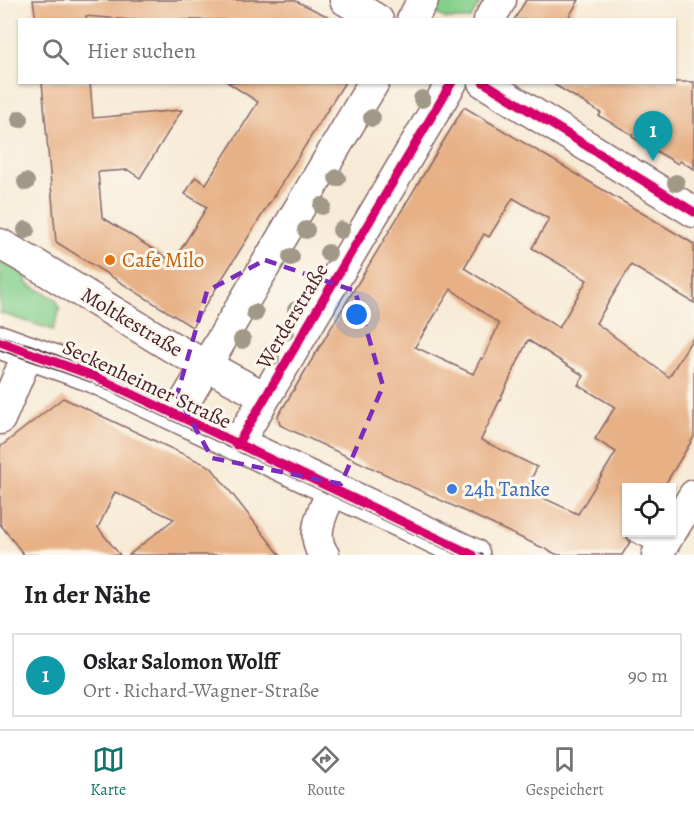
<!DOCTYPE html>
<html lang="de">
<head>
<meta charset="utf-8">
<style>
  body { margin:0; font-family:Alegreya,serif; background:#f6f6f6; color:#202124 }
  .controls { position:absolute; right:18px; bottom:18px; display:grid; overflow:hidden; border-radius:0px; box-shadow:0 2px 4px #0004 }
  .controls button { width:54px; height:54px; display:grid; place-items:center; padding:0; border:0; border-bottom:2px solid #e0e0e0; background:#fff; color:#202124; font:30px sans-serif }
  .you { position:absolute; left:357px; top:315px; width:21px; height:21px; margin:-15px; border:4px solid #fff; border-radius:50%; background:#1a73e8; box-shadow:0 0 0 9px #1a73e833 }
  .badge { display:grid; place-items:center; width:39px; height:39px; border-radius:50%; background:#0f766e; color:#fff; font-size:20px; font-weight:700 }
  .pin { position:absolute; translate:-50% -50px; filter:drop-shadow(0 2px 3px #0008) }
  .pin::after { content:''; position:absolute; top:32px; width:21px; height:18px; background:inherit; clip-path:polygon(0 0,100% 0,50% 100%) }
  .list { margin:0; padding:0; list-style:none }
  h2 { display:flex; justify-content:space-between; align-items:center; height:78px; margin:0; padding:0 24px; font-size:26px }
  h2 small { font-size:20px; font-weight:400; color:#757577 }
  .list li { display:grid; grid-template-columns:39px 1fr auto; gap:18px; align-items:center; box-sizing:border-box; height:84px; margin:0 12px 12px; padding:0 12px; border:2px solid #e0e0e0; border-radius:0px }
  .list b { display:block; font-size:22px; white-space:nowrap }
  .list p { margin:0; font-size:20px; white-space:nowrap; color:#757577 }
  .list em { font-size:20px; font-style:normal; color:#757577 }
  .icon { flex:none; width:33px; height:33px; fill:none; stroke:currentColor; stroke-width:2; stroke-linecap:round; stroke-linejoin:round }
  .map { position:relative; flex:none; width:694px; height:555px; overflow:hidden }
  .search { position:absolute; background:#fff; box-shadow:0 2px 4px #0004; left:18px; right:18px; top:18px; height:66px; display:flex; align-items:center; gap:15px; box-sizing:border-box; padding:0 21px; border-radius:0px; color:#757577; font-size:22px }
  .sheet { height:174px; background:#fff }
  nav { display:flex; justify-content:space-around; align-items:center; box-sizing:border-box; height:84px; border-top:2px solid #e0e0e0; background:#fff; font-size:16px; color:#757577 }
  nav a { display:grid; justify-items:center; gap:3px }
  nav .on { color:#0f766e }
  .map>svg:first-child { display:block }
  .green { fill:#84cf8c; stroke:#67775c; stroke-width:1.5 }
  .building { fill:#e7b085; fill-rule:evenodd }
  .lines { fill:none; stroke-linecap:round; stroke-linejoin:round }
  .service-casing { stroke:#876667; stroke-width:18 }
  .minor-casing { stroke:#876667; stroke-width:33 }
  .tertiary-casing { stroke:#876667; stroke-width:36 }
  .service { stroke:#fff; stroke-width:15 }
  .minor { stroke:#fff; stroke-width:30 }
  .tertiary { stroke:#fff; stroke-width:33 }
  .tram { stroke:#4a1f2b; stroke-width:1.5 }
  .cycleway-casing { stroke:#fbf7ec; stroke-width:13 }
  .cycleway { stroke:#d6006c; stroke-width:9 }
  .tree { fill:#a19888 }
  .marked { fill:none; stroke:#7b2cbf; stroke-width:4.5; stroke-dasharray:12 8; stroke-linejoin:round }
  .food-dot { fill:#e8710a; stroke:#fbf7ec; stroke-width:2 }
  .shop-dot { fill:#3f7fe0; stroke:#fbf7ec; stroke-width:2 }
  .labels { text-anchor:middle; stroke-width:6; stroke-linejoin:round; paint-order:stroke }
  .food-label { font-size:21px; fill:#c56008; stroke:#fbf7ec; text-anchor:start }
  .street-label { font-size:21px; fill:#4a1f2b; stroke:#fbf7ec }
  .shop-label { font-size:21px; fill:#366cbe; stroke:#fbf7ec; text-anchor:start }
</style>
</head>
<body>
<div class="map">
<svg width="694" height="555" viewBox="0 0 694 555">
  <rect width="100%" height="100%" fill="#fbf7ec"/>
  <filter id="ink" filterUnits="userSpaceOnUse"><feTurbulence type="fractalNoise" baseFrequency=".0167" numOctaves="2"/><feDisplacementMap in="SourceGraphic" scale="12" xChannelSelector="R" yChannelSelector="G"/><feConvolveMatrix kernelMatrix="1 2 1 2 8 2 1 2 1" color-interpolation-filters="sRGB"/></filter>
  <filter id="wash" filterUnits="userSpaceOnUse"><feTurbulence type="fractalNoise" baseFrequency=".008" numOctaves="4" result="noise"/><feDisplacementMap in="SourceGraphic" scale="24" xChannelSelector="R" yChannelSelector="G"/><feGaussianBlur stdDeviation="1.35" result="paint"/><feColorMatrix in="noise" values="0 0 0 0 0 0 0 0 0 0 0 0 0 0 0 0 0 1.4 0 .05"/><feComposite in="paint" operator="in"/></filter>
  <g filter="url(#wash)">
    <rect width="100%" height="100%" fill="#f7ebd7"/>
    <g class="green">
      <path d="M435 0H482L470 19H446L430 10Z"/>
      <path d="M0 258 28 271 26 283 56 299 60 310 53 330 0 313Z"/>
    </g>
    <g id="blocks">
      <g class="building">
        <path d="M33 0H294L335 20H131L86 16 87 20H36Z"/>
        <path d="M526 0H579L567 20H514Z"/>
        <path d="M42 82H90L93 118 182 110 140 178 128 170 98 172 102 217 173 262 207 207 185 194 195 177 206 184 258 102 227 82H345L192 327 56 242Z"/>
        <path d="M550 82H694V169L680 161 678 164 632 137 633 135 599 116 601 113Z"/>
        <path d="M464 107 694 244V303L631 265 596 323 669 377 694 336V437L663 488H627L625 534 630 542 622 555H558L280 425 278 416ZM513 198 549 219 532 248 587 280 559 328 464 268 484 234 489 237ZM451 289 499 324 483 359 481 358 473 374 415 347ZM528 340 584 376 578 385 615 407 595 439 616 452 578 514 526 490 537 467 481 440Z"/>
        <path d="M63 398 211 467 280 555H129L174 519 115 492 98 528 120 555H24L0 524V447Z"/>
      </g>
    </g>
  </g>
  <g filter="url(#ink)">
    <use href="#blocks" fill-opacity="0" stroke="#876667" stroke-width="1.5"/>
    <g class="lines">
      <g class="service-casing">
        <path id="service" d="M635 534 662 547"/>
      </g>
      <g class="minor-casing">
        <g id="minor">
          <path d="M345 0 378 20"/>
          <path d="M412 20 423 0"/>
          <path d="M489 20 501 0"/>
          <path d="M483 82 694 212"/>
          <path d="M0 244 35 264 170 346 265 397"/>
          <path d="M177 415 374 82"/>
          <path d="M0 419 29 351"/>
          <path d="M237 445 452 82"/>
          <path d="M672 531 694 495"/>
          <path d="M324 555C309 534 324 509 333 489"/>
          <path d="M657 555 671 532"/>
        </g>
      </g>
      <g class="tertiary-casing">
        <path id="tertiary" d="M0 342 94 376 473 555"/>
      </g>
      <use href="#service" class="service"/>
      <use href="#minor" class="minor"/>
      <use href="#tertiary" class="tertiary"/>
      <g class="tram">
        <path d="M0 336 31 345 95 370 483 555"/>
        <path d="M0 350 91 382 458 555"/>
      </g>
      <g class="cycleway-casing">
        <g id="cycleway">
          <path d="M483 82 694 212"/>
          <path d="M0 342 94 376 473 555"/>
          <path d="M237 445 452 82"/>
        </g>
      </g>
      <use href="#cycleway" class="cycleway"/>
    </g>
    <g class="tree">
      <circle cx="422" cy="99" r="9"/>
      <circle cx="372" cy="118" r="9"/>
      <circle cx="20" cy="119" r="9"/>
      <circle cx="337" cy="178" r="9"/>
      <circle cx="26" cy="182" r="9"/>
      <circle cx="676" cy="183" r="9"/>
      <circle cx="322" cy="206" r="9"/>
      <circle cx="26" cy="230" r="9"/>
      <circle cx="306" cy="230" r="9"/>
      <circle cx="341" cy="230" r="9"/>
      <circle cx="328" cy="253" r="9"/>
      <circle cx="291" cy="257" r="9"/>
      <circle cx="296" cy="310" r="9"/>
      <circle cx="255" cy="313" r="9"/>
      <circle cx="285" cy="332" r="9"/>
      <circle cx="242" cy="340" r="9"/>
      <circle cx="271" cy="358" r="9"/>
    </g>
  </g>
  <path class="marked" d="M265 260 355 291 383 386 341 484 212 458 177 395 207 291Z"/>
  <circle class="food-dot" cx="110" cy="260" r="6"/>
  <circle class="shop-dot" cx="452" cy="489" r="6"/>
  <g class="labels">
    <g class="food-label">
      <text x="122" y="267">Cafe Milo</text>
    </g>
    <g class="street-label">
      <text transform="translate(292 316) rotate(-59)" y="7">Werderstraße</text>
      <text transform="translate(132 322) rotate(31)" y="7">Moltkestraße</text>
      <text transform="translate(147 384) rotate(25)" y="7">Seckenheimer Straße</text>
    </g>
    <g class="shop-label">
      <text x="464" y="496">24h Tanke</text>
    </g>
  </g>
</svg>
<div class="controls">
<button><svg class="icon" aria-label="locate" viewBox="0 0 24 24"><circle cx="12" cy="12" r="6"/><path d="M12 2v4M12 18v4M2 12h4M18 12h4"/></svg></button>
</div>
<div class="you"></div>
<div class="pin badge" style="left:653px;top:161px;background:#0f9aa8">1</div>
<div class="search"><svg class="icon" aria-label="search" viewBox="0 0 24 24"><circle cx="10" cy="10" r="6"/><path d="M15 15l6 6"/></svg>Hier suchen</div>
</div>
<section class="sheet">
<h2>In der Nähe<small></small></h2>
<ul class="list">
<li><span class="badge" style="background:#0f9aa8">1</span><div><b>Oskar Salomon Wolff</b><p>Ort · Richard-Wagner-Straße</p></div><em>90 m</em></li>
</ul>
</section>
<nav>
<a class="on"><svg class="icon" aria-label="map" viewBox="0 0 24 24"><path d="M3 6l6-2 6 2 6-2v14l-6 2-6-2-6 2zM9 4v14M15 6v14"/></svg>Karte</a>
<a><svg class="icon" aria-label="directions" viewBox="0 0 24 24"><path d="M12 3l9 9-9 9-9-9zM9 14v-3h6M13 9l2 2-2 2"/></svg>Route</a>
<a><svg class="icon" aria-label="saved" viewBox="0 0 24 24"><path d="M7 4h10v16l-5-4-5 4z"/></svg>Gespeichert</a>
</nav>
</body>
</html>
